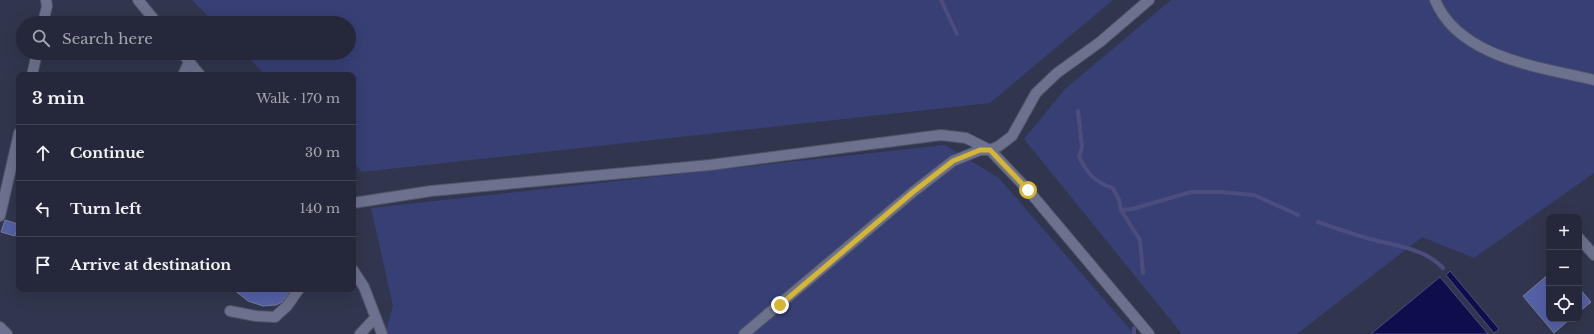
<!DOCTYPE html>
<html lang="en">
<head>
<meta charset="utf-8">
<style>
  body { margin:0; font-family:"Libre Baskerville",serif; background:#313445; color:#f1f3f6 }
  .controls { position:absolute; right:12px; bottom:12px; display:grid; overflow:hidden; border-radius:8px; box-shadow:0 4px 16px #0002 }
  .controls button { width:36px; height:36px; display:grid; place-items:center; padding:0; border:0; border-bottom:1px solid #424454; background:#25283a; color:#f1f3f6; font:20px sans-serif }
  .stop { position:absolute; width:12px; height:12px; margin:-9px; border:3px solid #d5b534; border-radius:50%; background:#fff }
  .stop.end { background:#d5b534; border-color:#fff; box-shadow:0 1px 4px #0008 }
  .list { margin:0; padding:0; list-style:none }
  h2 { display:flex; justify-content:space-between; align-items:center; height:52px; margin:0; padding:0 16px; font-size:17px }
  h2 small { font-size:13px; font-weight:400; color:#a3a6af }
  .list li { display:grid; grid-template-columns:26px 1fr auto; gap:12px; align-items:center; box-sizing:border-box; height:56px; padding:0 16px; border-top:1px solid #424454 }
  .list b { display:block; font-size:15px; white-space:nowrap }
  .list em { font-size:13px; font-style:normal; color:#a3a6af }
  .icon { flex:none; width:22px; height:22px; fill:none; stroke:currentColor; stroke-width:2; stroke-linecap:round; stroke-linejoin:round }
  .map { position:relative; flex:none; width:1594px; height:334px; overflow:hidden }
  .search { position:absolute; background:#25283a; box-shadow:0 4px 16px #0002; left:16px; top:16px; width:340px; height:44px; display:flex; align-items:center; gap:10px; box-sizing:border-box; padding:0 14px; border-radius:22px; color:#a3a6af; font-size:15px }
  .panel { position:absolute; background:#25283a; box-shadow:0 4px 16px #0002; left:16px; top:72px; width:340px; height:220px; border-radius:8px }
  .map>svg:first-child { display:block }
  .green { fill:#373f74 }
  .water { fill:#100d4d; stroke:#4d4c7e }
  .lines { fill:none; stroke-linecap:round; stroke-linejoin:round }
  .stream { stroke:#4d4c7e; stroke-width:4 }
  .building { fill:#5460a6; stroke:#757c97 }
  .minor-casing { stroke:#505468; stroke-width:12 }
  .minor { stroke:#6c728d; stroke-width:10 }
  .route { stroke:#d5b534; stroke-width:5 }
</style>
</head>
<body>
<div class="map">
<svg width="1594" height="334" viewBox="0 0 1594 334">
  <rect width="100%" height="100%" fill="#31364e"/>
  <g class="green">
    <path d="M192 0H1113L990 103 362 172 353 162V75H266L244 53H349V23H215Z"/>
    <path d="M1171 0H1594V173L1474 258 1422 237 1297 334H1182L1024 139 1065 89Z"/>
    <path d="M945 145 999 178 1134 334H385L393 306 371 208Z"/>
  </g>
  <g class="water">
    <path d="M1450 271 1499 329 1494 333 1446 275Z"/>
    <path d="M1440 277 1488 334H1371Z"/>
  </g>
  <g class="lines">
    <g class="stream">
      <path d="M941 0 957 34"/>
      <path d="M1078 111 1082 147 1079 157C1088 174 1094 182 1113 188L1119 200 1121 210 1140 240 1143 273"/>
      <path d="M1121 210 1132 209 1191 192H1221L1254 195 1298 215"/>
      <path d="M1318 222C1335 228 1353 234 1370 239 1396 246 1424 248 1443 268"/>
      <path d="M1134 328V334"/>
    </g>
  </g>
  <g class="building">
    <path d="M5 220 18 224 15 236 1 232Z"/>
    <path d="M1549 274V319H1570L1554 333 1523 296Z"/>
    <path d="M1579 288 1591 302 1579 312Z"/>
    <path d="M233 289H291L282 302 276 305 263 306 248 301Z"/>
  </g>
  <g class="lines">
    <g class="minor-casing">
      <g id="minor">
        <path d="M138 0 157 23"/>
        <path d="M1435 0C1459 58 1540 67 1594 80"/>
        <path d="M43 23 47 6 46 0"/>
        <path d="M182 53 200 75"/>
        <path d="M32 75 37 53"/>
        <path d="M183 75 189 62"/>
        <path d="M353 203 431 191 710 165 941 135 966 138 990 150 1028 190 1149 334"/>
        <path d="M0 216 19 133"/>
        <path d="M1579 238 1594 255"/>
        <path d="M353 270 364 287 382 334"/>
        <path d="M230 311 256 316 275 317 287 306 299 289"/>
        <path d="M0 327 7 334"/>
        <path d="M360 334 375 318"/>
        <path d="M744 334 913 192 953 161 980 150H990L999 146 1012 136 1036 93 1057 73 1100 42 1149 0"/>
      </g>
    </g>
    <use href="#minor" class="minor"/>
  </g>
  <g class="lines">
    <path class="route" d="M780 305 913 192 953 161 980 150H990L1028 190"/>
  </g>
</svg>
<div class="controls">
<button>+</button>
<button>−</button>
<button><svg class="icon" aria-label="locate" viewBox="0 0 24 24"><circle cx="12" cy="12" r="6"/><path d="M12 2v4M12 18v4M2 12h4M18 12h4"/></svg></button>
</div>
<div class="stop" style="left:1028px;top:190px"></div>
<div class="stop end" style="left:780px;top:305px"></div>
<div class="search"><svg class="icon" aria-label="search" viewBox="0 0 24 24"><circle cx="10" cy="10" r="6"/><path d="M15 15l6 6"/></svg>Search here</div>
<section class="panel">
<h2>3 min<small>Walk · 170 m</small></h2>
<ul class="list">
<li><svg class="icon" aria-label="ahead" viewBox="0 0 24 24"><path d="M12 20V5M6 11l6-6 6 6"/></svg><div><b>Continue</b></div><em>30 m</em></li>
<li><svg class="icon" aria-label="left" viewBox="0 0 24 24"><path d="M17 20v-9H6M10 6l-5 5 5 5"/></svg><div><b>Turn left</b></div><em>140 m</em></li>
<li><svg class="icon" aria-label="arrive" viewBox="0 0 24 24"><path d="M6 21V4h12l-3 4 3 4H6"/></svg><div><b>Arrive at destination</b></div></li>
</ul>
</section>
</div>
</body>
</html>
